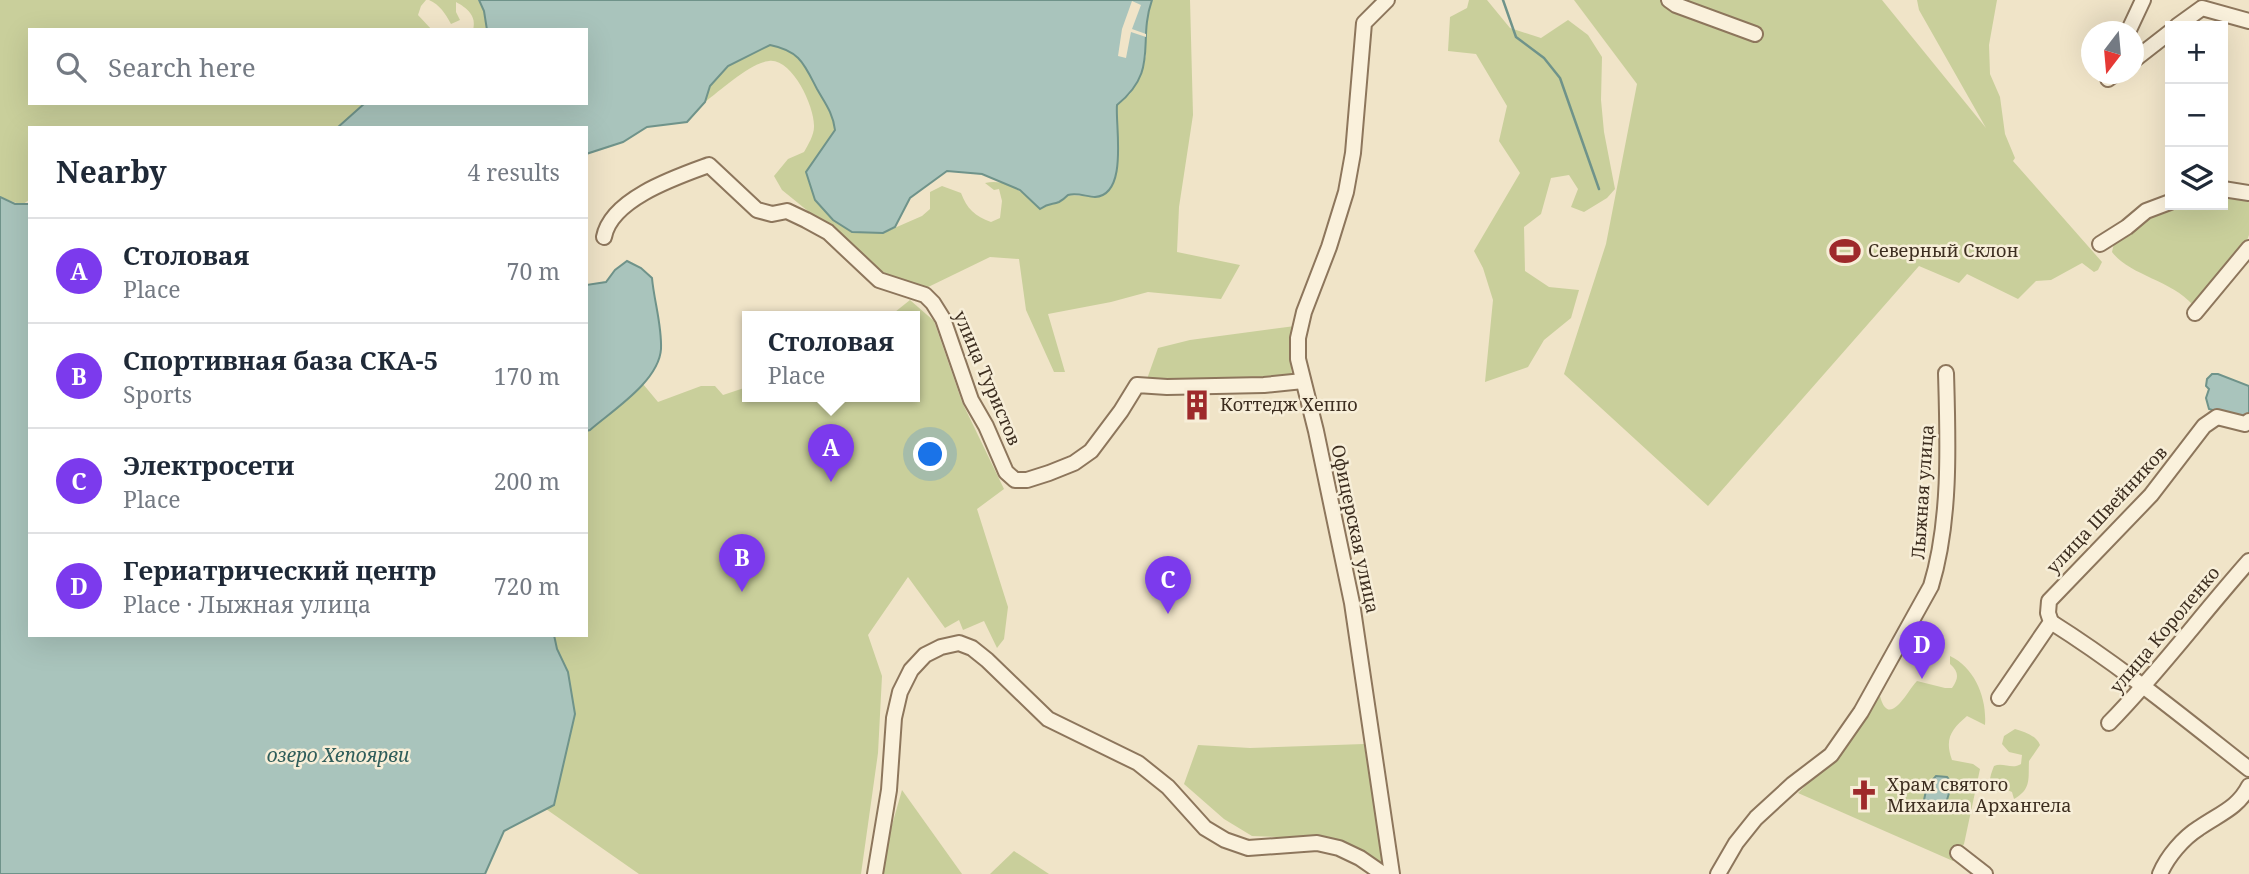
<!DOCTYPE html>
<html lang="en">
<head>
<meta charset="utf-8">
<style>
  body { margin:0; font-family:"Noto Serif",serif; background:#f2f2f3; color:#1f2937 }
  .controls { position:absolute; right:21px; top:21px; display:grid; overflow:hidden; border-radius:0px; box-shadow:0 7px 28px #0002 }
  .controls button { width:63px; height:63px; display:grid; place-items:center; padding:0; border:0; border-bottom:2px solid #e0e1e3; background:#fff; color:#1f2937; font:35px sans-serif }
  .compass { position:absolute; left:2081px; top:21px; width:63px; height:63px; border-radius:50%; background:#fff; box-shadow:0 7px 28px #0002; rotate:196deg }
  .you { position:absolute; left:931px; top:455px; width:24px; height:24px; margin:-18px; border:5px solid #fff; border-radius:50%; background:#1a73e8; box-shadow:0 0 0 10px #1a73e833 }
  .badge { display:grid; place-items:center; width:46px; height:46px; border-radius:50%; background:#7c3aed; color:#fff; font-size:23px; font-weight:700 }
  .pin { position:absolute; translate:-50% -58px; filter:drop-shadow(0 2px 4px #0008) }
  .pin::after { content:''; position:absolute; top:37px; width:24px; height:21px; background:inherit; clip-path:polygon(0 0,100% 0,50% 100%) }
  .popup { position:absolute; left:742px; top:311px; width:178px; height:91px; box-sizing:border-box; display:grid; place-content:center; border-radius:0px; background:#fff; filter:drop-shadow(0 2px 5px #0005); font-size:23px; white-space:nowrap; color:#747a83 }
  .popup b { font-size:26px; color:#1f2937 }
  .popup::after { content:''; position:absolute; left:50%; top:100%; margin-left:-14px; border:14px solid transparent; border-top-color:#fff }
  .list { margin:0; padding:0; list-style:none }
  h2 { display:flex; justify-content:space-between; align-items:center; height:91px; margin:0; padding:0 28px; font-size:30px }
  h2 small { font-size:23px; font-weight:400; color:#747a83 }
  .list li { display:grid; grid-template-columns:46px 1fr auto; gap:21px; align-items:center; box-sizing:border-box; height:105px; padding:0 28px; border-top:2px solid #e0e1e3 }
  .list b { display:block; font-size:26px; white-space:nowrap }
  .list p { margin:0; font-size:23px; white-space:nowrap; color:#747a83 }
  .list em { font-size:23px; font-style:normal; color:#747a83 }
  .icon { flex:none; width:38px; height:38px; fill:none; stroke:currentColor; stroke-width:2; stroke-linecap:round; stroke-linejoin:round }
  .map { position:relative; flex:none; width:2249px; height:874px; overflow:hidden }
  .search { position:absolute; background:#fff; box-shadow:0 7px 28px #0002; left:28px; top:28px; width:560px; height:77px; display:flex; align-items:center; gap:18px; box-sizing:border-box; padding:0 24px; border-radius:0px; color:#747a83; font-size:26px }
  .panel { position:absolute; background:#fff; box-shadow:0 7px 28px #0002; left:28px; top:126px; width:560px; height:511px; border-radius:0px }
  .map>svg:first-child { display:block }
  .green { fill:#c9cf9b }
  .water { fill:#a9c4bc; stroke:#6f938a; stroke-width:2 }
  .pier { fill:#f0e4c8 }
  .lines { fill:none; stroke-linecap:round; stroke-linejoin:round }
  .stream { stroke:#6f938a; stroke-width:2.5 }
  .minor-casing { stroke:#8d765c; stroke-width:18 }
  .minor { stroke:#faf1dc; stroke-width:14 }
  .labels { text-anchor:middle; stroke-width:5; stroke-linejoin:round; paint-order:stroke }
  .poi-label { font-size:18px; fill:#3d2e20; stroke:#f7eed8; text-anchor:start }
  .street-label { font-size:18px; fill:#3d2e20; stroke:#f7eed8 }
  .water-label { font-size:19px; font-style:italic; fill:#2f5d5a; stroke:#f7eed8 }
</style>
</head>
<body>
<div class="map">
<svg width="2249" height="874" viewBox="0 0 2249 874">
  <rect width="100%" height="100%" fill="#f0e4c8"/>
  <g class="green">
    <path d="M0 0H426L421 6 418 15 432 30H30V103H365L338 128H30V199L22 205 0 197Z"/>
    <path d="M429 0H478L484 11 487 30H473C477 16 467 8 456 2V12L460 20 451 24C445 13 440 5 429 0Z"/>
    <path d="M1152 0H1190L1193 115 1179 207 1177 252 1240 265 1221 299 1148 292 1111 302 1048 314 1065 372H1054L1026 310 1019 259 990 257 922 290C910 283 896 279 883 272L782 190 774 176 788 159 804 152C808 145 814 135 814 127 815 107 792 58 769 61 750 63 721 90 705 102L710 86 729 66 770 45C779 47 788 49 796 55 804 61 828 102 832 113 834 118 834 124 835 130L806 172 852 231 883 233 922 216 930 209V192L942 186 961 193C967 209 975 216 991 222L1000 218 1002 201 999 189 994 190 985 183C1009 178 1024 194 1040 209L1049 203H1058L1068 195 1098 197 1119 152 1115 121 1116 105 1130 94 1146 56V15Z"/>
    <path d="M1469 0H1487L1510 28 1541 38 1568 20 1588 35 1602 57 1601 100 1604 132 1615 189 1607 198 1584 212 1571 207 1578 189 1569 175 1551 178 1541 214 1524 227 1525 271 1549 287 1579 290 1571 318 1544 340 1528 367 1485 382 1493 300 1483 268 1474 251 1520 173 1499 141 1507 106 1476 54 1448 51 1450 17 1467 8Z"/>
    <path d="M1574 0H1882L1986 128 1919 10 1917 0H1997L1989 45 1990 74 2000 97 2005 134 2015 158 2013 161 2102 262 2098 270 2094 272 2082 263 2051 280 2036 281 2018 299 1967 274 1959 283 1919 266 1708 506 1564 374 1606 244 1637 84Z"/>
    <path d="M2223 194 2249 200V235L2246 243 2193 305C2171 280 2129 275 2112 252L2115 239 2171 205H2223Z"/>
    <path d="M910 300 934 321 962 402 1004 489 977 509 1008 607 1004 639 997 648 984 621 963 630 959 620 945 628 908 577 868 635 882 676 878 753 861 874H639L546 809 554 805 568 672 557 649 554 635H586V431L643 384 658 402 701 386H715L723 395 747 387V396H915V316H890Z"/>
    <path d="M1295 326 1289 350 1292 375 1227 380 1147 379 1158 348 1190 340Z"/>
    <path d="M1950 656C1975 668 1987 698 1985 725L1967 716C1952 729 1944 738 1952 760L1973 764 1980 769 1964 844 1953 861 1798 793 1822 770 1880 696C1889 731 1909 688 1917 681L1945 688H1952C1959 678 1959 672 1950 664Z"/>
    <path d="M2015 729C2024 732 2036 735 2040 745L2029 761C2028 778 2032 789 2014 799L2012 792 2005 789 1994 793C1987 785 1990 776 1994 766 2003 762 2012 770 2021 764L2022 755 2009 752 2002 744 2004 736Z"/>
    <path d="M1364 744 1383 864 1329 839 1252 836 1224 819 1184 784 1198 745 1250 748Z"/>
    <path d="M902 790 962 874H878Z"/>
    <path d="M1014 851 1049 874H990Z"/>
  </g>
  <g class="water">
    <path d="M479 0H1152C1137 43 1160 70 1117 105 1115 125 1129 195 1095 197 1087 197 1077 192 1068 195 1067 196 1061 201 1059 202 1052 205 1050 202 1040 209L1020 190 982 174 947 171 910 198 895 227 883 233 852 232 833 220 815 200 806 172 835 130C833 113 825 103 817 89 804 64 800 51 770 45L728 66 710 86 705 102 687 122 647 127 623 142 586 154V128H337L365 103H586V30H487L484 11Z"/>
    <path d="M0 197 15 204H30V635H554L557 649 568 672 575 714 554 805 504 831 485 874H0Z"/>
    <path d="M627 261 641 268 652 278C654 301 662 325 661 349 659 381 613 410 590 430L586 431V285L606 282 615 270Z"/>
    <path d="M2212 374H2218L2249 386V413L2240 418 2209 409 2206 398 2209 389 2206 386 2207 379Z"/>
    <path d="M1936 776 1947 777 1952 783 1944 810C1936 812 1928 806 1924 800L1927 786Z"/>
  </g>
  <path class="pier" d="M1132 1 1141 5 1132 29 1146 34V37L1131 32 1126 58 1118 56 1122 29Z"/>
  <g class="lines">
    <path class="stream" d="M1503 0 1516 37 1544 58 1560 78 1599 189"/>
    <g class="minor-casing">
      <g id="minor">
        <path d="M1387 0 1364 23 1353 153 1346 192 1329 247 1304 312 1298 338V359L1316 431 1352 603 1392 874"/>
        <path d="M1669 0 1676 5 1755 34"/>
        <path d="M2177 26 2202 8 2249 21"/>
        <path d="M2128 32 2143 0"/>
        <path d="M2134 60 2170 32"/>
        <path d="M2107 74 2108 79 2115 74"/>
        <path d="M2223 189 2249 193"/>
        <path d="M604 237C611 199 676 177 709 165L757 210 772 214 787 211 806 220 828 232 879 280 925 295 933 303 943 319 971 400 986 426 1006 472 1015 480H1027L1049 473 1074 463 1091 451 1121 411 1137 385 1167 387 1264 385 1303 381"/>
        <path d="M2100 244 2127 227 2146 211 2170 202"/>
        <path d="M2195 313 2249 248"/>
        <path d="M2051 622C2121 666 2184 718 2249 769"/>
        <path d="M1999 698 2051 622 2048 613 2049 601 2151 495 2204 426 2217 417 2245 424 2249 421"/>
        <path d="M2109 723C2159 672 2201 615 2249 561"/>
        <path d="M1958 853 1985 874"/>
        <path d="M875 874 889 790 894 718 900 692 911 670 925 655 941 647 959 643 972 648 987 660 1048 719 1138 763 1168 787 1205 828 1225 840 1248 848 1317 843 1339 848 1360 858 1383 874"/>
        <path d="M1718 874 1736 843 1756 818 1793 784 1831 755 1861 712 1931 586C1951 521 1948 441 1946 373"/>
        <path d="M2160 874C2167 857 2183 838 2199 828 2219 814 2238 808 2249 786"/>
      </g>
    </g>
    <use href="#minor" class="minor"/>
  </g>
  <defs>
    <g id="stadium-bare" transform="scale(2.415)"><path d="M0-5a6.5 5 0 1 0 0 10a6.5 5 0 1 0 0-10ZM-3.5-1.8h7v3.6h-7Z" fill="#9e2a2b" stroke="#f7eed8" stroke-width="2.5" paint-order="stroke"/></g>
    <g id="building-bare" transform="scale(2.415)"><path d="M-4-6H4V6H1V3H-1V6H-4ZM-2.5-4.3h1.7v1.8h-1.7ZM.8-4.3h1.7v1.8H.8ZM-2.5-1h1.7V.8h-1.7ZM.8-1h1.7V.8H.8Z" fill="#9e2a2b" stroke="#f7eed8" stroke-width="2.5" paint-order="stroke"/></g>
    <g id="church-bare" transform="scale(2.415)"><path d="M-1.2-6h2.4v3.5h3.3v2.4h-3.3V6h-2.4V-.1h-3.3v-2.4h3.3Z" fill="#9e2a2b" stroke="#f7eed8" stroke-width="2.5" paint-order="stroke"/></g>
  </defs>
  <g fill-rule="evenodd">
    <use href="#stadium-bare" x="1845" y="251"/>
    <use href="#building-bare" x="1197" y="405"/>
    <use href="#church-bare" x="1864" y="795"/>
  </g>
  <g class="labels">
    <g class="poi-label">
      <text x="1868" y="257">Северный Склон</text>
      <text x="1220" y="411">Коттедж Хеппо</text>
      <text x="1887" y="791">Храм святого<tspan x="1887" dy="21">Михаила Архангела</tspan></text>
    </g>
    <g class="street-label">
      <text transform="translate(987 378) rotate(67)" y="6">улица Туристов</text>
      <text transform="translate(1923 492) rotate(-86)" y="6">Лыжная улица</text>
      <text transform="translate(2107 510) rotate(-47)" y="6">улица Швейников</text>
      <text transform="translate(1355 529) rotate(78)" y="6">Офицерская улица</text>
      <text transform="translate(2165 630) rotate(-50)" y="6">улица Короленко</text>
    </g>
    <g class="water-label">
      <text x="338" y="762">озеро Хепоярви</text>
    </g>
  </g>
</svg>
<div class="controls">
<button>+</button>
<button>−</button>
<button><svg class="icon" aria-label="layers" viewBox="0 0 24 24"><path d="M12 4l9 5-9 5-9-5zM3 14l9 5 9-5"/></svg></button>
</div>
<svg class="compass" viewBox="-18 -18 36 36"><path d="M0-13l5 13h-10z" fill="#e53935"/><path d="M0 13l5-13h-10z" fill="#747a83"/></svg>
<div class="you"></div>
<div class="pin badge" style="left:831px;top:482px">A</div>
<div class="popup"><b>Столовая</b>Place</div>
<div class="pin badge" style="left:742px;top:592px">B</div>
<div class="pin badge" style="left:1168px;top:614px">C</div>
<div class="pin badge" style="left:1922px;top:679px">D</div>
<div class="search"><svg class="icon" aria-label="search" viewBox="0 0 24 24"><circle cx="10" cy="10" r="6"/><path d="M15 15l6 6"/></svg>Search here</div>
<section class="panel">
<h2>Nearby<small>4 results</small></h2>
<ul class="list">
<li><span class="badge">A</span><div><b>Столовая</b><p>Place</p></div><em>70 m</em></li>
<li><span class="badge">B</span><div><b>Спортивная база СКА-5</b><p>Sports</p></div><em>170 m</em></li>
<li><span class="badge">C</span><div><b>Электросети</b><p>Place</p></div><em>200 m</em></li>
<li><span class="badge">D</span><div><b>Гериатрический центр</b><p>Place · Лыжная улица</p></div><em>720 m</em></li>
</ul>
</section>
</div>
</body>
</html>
